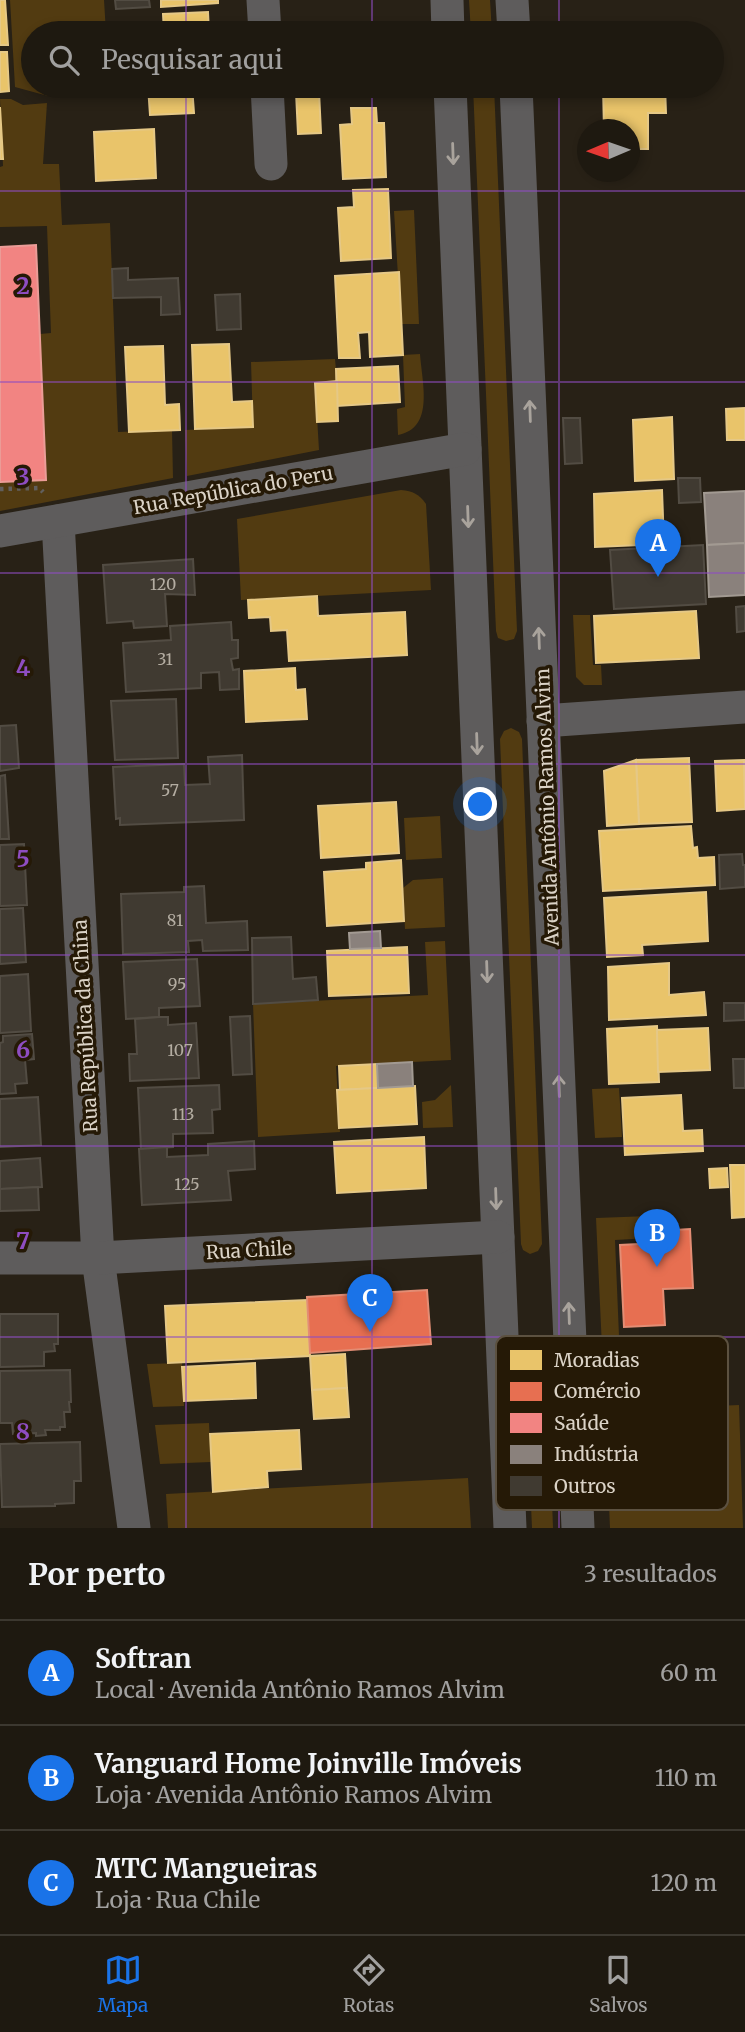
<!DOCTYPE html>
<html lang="pt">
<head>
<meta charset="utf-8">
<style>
  body { margin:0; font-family:Merriweather,serif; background:#2b261e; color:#f1f3f6 }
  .compass { position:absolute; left:577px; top:119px; width:63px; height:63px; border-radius:50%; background:#1e1910; box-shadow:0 4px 10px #0003; rotate:268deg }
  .you { position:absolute; left:481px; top:805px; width:24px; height:24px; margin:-18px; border:5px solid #fff; border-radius:50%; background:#1a73e8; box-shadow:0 0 0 10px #1a73e833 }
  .badge { display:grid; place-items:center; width:46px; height:46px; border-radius:50%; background:#1a73e8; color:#fff; font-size:23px; font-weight:700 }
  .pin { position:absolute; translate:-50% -58px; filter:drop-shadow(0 2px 4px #0008) }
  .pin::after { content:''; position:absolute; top:37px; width:24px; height:21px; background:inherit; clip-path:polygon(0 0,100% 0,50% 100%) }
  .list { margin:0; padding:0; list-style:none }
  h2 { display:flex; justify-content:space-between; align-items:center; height:91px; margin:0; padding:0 28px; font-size:30px }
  h2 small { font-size:23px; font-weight:400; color:#a1a09f }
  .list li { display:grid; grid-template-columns:46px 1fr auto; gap:21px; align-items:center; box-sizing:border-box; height:105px; padding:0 28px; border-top:2px solid #3c3830 }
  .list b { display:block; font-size:26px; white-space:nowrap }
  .list p { margin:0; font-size:23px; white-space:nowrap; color:#a1a09f }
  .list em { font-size:23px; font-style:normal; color:#a1a09f }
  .icon { flex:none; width:38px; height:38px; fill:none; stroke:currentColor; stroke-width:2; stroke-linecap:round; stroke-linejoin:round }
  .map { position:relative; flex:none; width:745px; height:1528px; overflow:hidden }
  .search { position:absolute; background:#1e1910; box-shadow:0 4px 10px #0003; left:21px; right:21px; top:21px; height:77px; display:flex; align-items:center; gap:18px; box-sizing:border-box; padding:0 24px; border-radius:38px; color:#a1a09f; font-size:26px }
  .sheet { height:406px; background:#1e1910 }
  nav { display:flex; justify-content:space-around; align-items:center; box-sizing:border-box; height:98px; border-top:2px solid #3c3830; background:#1e1910; font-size:19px; color:#a1a09f }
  nav a { display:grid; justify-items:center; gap:4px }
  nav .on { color:#1a73e8 }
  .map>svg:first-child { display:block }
  .green { fill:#523b11 }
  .homes { fill:#e9c46a; stroke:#e5c886; stroke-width:2 }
  .shops { fill:#e76f51; stroke:#e38d74; stroke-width:2 }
  .health { fill:#f28482; stroke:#eb9c97; stroke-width:2 }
  .industry { fill:#8a817c; stroke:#a29a92; stroke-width:2 }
  .building { fill:#403a31; stroke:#524c43; stroke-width:2 }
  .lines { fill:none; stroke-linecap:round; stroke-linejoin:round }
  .path { stroke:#615f5d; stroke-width:4.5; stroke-dasharray:3.5 5; stroke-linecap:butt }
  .minor { stroke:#5e5c5c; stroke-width:33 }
  .oneway { stroke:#a9a39c }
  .grid { fill:none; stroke:#8e4dc1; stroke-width:2; stroke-opacity:0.55 }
  .labels { text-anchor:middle; stroke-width:7; stroke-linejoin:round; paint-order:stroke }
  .number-label { font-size:16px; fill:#b4ada2 }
  .street-label { font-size:19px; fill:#dbd3c7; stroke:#251906 }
  .key { fill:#251906; stroke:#5c5140; stroke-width:2 }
  .key-label { font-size:19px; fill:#dbd3c7 }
  .grid-label { font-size:23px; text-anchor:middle; font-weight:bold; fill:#8e4dc1; stroke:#251906; stroke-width:7; stroke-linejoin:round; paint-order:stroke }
</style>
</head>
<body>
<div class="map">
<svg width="745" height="1528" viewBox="0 0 745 1528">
  <rect width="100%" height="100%" fill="#282116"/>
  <g class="green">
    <path d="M10 0H104L106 33H33V86H79L48 96 15 87Z"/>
    <path d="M469 0H490L492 33H471Z"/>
    <path d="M473 86H494L517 631 514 639 506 641 498 638 496 631Z"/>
    <path d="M0 99H11L23 105 47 103 43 164H59L62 225 110 223 118 432 172 430 173 478 0 511V482L46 480 40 334 51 333 47 226 0 227V167L3 166Z"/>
    <path d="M414 210 419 324H401L394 211Z"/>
    <path d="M420 354C422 383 435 428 398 435L397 409 405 407 403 355Z"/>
    <path d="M335 359 337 381 315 383 319 450 187 476 185 430 253 427 251 362Z"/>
    <path d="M401 490C413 491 419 494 426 504L431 590 241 600 237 519Z"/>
    <path d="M573 615H590L593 665H601L602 685H584L576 677Z"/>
    <path d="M511 728 519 732 522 739 542 1244 538 1251 530 1254 523 1250 521 1244 500 739 504 731Z"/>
    <path d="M440 816 442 858 406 860 404 818Z"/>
    <path d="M443 878 445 927 405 929 403 888 413 880Z"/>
    <path d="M445 941 451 1060 336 1066 340 1132 258 1137 253 1004 428 995 425 942Z"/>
    <path d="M451 1085 453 1127 423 1128 422 1102 435 1100Z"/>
    <path d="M619 1088 622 1137 595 1138 592 1089Z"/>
    <path d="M650 1216V1238L615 1240 619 1336H627L628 1380 614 1381 603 1369 596 1218Z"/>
    <path d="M182 1363 184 1406 153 1407 147 1364Z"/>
    <path d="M538 1379 545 1382 548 1389 553 1528H532L526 1389 530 1381Z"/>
    <path d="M739 1405 743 1528H610L605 1411Z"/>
    <path d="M209 1423 211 1462 160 1464 155 1425Z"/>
    <path d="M468 1478 471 1528H168L166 1494Z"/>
  </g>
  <g class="homes">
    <path d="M0 0H5L8 45H0Z"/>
    <path d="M161 0H218V3L161 7Z"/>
    <path d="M208 12 209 33H164L163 14Z"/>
    <path d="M0 52H7L9 91 0 92Z"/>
    <path d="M148 86H192L194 113 150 115Z"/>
    <path d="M603 86H665L666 113H648V149H630V130H604Z"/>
    <path d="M319 91 321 133 298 134 296 92Z"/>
    <path d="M0 107 3 159H0Z"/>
    <path d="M351 108H376L377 123H384L386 177 343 179 340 125 352 124Z"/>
    <path d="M154 129 156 178 96 181 94 132Z"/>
    <path d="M388 189 391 258 341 261 338 208 354 207 353 190Z"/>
    <path d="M399 272 403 355 370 357 369 332 358 333 360 358H339L335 276Z"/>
    <path d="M229 344 232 402 252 401 253 427 195 429 192 345Z"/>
    <path d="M163 346 165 405 179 404 180 430 129 432 125 347Z"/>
    <path d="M398 366 400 402 337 406 336 369Z"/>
    <path d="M337 381 338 421 317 422 315 383Z"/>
    <path d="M745 408V440H727L726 409Z"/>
    <path d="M672 417 674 479 635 481 633 420Z"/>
    <path d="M662 490 664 544 595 547 594 494Z"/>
    <path d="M317 596 318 616 405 612 407 655 289 661 287 630 271 631 270 617 249 618 248 600Z"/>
    <path d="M696 611 699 658 596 663 594 616Z"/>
    <path d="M295 668 296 690 305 689 307 719 246 722 244 671Z"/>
    <path d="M689 758 692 822 639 824 636 760Z"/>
    <path d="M636 760 639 824 607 826 604 771Z"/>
    <path d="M744 760 745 809 717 811 715 761Z"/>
    <path d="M396 802 399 853 321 858 318 806Z"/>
    <path d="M691 826 693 848 697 847 698 858 714 857 715 885 603 891 599 831Z"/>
    <path d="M401 860 404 921 327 926 324 872 366 869V863Z"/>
    <path d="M706 892 708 941 642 945 643 955 607 957 604 898Z"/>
    <path d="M407 947 409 993 329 996 327 951Z"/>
    <path d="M669 963V995L704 992 706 1015 609 1020 608 967Z"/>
    <path d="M657 1026 659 1082 609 1084 607 1029Z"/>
    <path d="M708 1028 710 1070 658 1072 657 1030Z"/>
    <path d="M377 1064 378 1088 340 1090 339 1066Z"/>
    <path d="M415 1086 417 1124 339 1128 337 1090Z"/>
    <path d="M681 1095 683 1131 702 1130 703 1151 625 1155 622 1098Z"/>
    <path d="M424 1137 426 1188 337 1193 334 1142Z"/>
    <path d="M730 1165H745V1217L732 1218Z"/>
    <path d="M727 1168 728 1187 710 1188 709 1169Z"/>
    <path d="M307 1300 310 1356 168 1363 165 1306Z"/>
    <path d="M345 1354 347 1388 312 1390 310 1356Z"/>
    <path d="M255 1363 256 1398 184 1401 182 1367Z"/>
    <path d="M347 1388 349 1417 314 1419 312 1390Z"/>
    <path d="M299 1430 301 1469 267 1471 268 1487 213 1492 210 1434Z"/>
  </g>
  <g class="shops">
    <path d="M690 1229 693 1288 663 1289 665 1325 624 1327 620 1245 659 1243 658 1231Z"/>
    <path d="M427 1290 431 1344 310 1353 307 1297Z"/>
  </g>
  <path class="health" d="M36 245 46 480 0 482V247Z"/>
  <g class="industry">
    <path d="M745 491V543L707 545 704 493Z"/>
    <path d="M745 543V595L709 597 707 545Z"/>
    <path d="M380 931 381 948 350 949 349 933Z"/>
    <path d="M412 1062 413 1086 378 1088 377 1064Z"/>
  </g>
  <g class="building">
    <path d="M115 0H149L150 7 116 9Z"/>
    <path d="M128 268V280L178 278 180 314 161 315V297L113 298 112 269Z"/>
    <path d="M240 294 241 329 217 330 215 295Z"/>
    <path d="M563 418H580L582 463 565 464Z"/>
    <path d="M678 478H700L701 502 679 503Z"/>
    <path d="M703 545 706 604 614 609 610 550Z"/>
    <path d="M193 559 195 595 165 594 167 626 134 628 133 621 107 623 103 565Z"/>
    <path d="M745 606V631L737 632 736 607Z"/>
    <path d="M231 622 232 640H238V658L231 659 233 670 239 669V689L220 690 219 672 201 673V688L126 692 123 643 171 640 170 626Z"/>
    <path d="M176 699 178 758 115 760 111 701Z"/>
    <path d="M16 725 19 768 0 771V726Z"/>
    <path d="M242 755 244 820 120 825V818L116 819 113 767 184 764 185 785 210 784 208 757Z"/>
    <path d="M5 775 9 839H0V776Z"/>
    <path d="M24 844 27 905 0 906V845Z"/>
    <path d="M742 854 743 865H745V887L720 889 719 855Z"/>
    <path d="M204 886 206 923 247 921 248 950 203 951 202 940 188 941 189 952 123 954 121 894 184 892V887Z"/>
    <path d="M23 908 26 962 0 964V909Z"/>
    <path d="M291 937 293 979 316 977 318 1000 253 1004 252 938Z"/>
    <path d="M197 959 200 1006 159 1008V1017L126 1019 123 962Z"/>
    <path d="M28 974 31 1031 0 1033V976Z"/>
    <path d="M724 1003H745V1020L724 1021Z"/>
    <path d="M250 1016 252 1074 233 1075 230 1017Z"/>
    <path d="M159 1017H168V1025L196 1023 199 1078 130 1081 129 1054H137L135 1019Z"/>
    <path d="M32 1034 34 1059 25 1060 27 1083 15 1084 16 1093 0 1094V1043L3 1042V1036Z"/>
    <path d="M733 1059H745V1088H734Z"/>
    <path d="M219 1085 220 1109 212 1110 213 1133 173 1134V1147L141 1149 138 1088Z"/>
    <path d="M38 1097 41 1145 0 1147V1099Z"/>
    <path d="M254 1141 255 1169 228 1171 231 1200 142 1205 139 1149 167 1147V1157L208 1155V1144Z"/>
    <path d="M40 1158 42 1187 0 1189V1161Z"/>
    <path d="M38 1187 39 1210 0 1211V1189Z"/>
    <path d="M0 1314H58V1344H54L55 1351 44 1352V1366L0 1367Z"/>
    <path d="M70 1370 71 1402H69L70 1412H64L65 1427H60V1430H45L46 1435 36 1436V1433L13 1434 12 1423H0V1371Z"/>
    <path d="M80 1442 81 1481H74V1503L55 1504V1506L2 1507 0 1444Z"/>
  </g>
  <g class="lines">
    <path class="path" d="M0 489 39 488 43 492"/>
    <g class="minor">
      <path d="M263 0 265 33"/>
      <path d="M447 0 448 33"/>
      <path d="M512 0 514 33"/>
      <path d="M267 86 271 164"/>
      <path d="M450 86 510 1528"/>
      <path d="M516 86 578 1528"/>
      <path d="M58 521 98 1258 134 1528"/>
      <path d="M0 531 465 449"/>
      <path d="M543 721 745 707"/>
      <path d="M0 1258H98L498 1237"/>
    </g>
  </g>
  <defs><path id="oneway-shaft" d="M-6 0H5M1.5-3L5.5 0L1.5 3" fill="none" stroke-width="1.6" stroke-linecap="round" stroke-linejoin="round" transform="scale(1.75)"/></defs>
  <g class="oneway">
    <use href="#oneway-shaft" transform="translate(453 154) rotate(88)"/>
    <use href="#oneway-shaft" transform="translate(530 411) rotate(-92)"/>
    <use href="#oneway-shaft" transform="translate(468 517) rotate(88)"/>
    <use href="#oneway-shaft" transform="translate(539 638) rotate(-92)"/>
    <use href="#oneway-shaft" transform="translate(477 744) rotate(88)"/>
    <use href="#oneway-shaft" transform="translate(487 972) rotate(88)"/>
    <use href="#oneway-shaft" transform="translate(559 1086) rotate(-92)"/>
    <use href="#oneway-shaft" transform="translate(496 1199) rotate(88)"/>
    <use href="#oneway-shaft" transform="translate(569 1313) rotate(-92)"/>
  </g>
  <path class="grid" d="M186 0V33M372 0V33M559 0V33M186 86V1528M372 86V1528M559 86V1528M0 191H745M0 382H745M0 573H745M0 764H745M0 955H745M0 1146H745M0 1337H745"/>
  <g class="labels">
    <g class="number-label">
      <text x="163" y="590">120</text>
      <text x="165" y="665">31</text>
      <text x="170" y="796">57</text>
      <text x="175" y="926">81</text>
      <text x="177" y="990">95</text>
      <text x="180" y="1056">107</text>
      <text x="183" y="1120">113</text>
      <text x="187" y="1190">125</text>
    </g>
    <g class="street-label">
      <text transform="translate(233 490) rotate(-10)" y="7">Rua República do Peru</text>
      <text transform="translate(547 807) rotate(-92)" y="7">Avenida Antônio Ramos Alvim</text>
      <text transform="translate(85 1026) rotate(-93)" y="7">Rua República da China</text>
      <text transform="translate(249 1250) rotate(-3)" y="7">Rua Chile</text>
    </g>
  </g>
  <rect x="496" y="1336" width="232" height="174" rx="10" class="key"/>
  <rect x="510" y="1350" width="32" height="20" fill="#e9c46a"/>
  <rect x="510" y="1382" width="32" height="19" fill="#e76f51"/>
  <rect x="510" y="1413" width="32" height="20" fill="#f28482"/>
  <rect x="510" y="1445" width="32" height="19" fill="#8a817c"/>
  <rect x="510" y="1476" width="32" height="20" fill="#403a31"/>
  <g class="key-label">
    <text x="554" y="1367">Moradias</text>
    <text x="554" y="1398">Comércio</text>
    <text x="554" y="1430">Saúde</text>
    <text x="554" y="1461">Indústria</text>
    <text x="554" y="1493">Outros</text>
  </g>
  <g class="grid-label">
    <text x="23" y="294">2</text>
    <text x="23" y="485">3</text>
    <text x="23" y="676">4</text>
    <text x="23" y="867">5</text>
    <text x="23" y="1058">6</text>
    <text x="23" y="1249">7</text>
    <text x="23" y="1440">8</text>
  </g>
</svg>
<svg class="compass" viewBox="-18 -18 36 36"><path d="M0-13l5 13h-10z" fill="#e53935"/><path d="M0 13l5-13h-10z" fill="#a1a09f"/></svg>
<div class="you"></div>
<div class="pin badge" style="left:658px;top:577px">A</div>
<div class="pin badge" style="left:657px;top:1267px">B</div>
<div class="pin badge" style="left:370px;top:1332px">C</div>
<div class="search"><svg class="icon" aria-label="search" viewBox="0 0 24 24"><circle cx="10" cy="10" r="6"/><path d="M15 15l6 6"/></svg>Pesquisar aqui</div>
</div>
<section class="sheet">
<h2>Por perto<small>3 resultados</small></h2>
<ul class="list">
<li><span class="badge">A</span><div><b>Softran</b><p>Local · Avenida Antônio Ramos Alvim</p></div><em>60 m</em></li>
<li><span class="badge">B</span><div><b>Vanguard Home Joinville Imóveis</b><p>Loja · Avenida Antônio Ramos Alvim</p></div><em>110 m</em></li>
<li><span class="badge">C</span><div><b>MTC Mangueiras</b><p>Loja · Rua Chile</p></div><em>120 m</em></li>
</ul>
</section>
<nav>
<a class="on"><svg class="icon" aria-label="map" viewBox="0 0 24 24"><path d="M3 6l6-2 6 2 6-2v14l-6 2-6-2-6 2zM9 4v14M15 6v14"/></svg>Mapa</a>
<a><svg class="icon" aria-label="directions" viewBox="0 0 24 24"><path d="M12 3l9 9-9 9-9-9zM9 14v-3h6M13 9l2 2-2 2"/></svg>Rotas</a>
<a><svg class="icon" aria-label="saved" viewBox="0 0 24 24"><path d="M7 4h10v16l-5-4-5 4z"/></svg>Salvos</a>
</nav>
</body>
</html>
